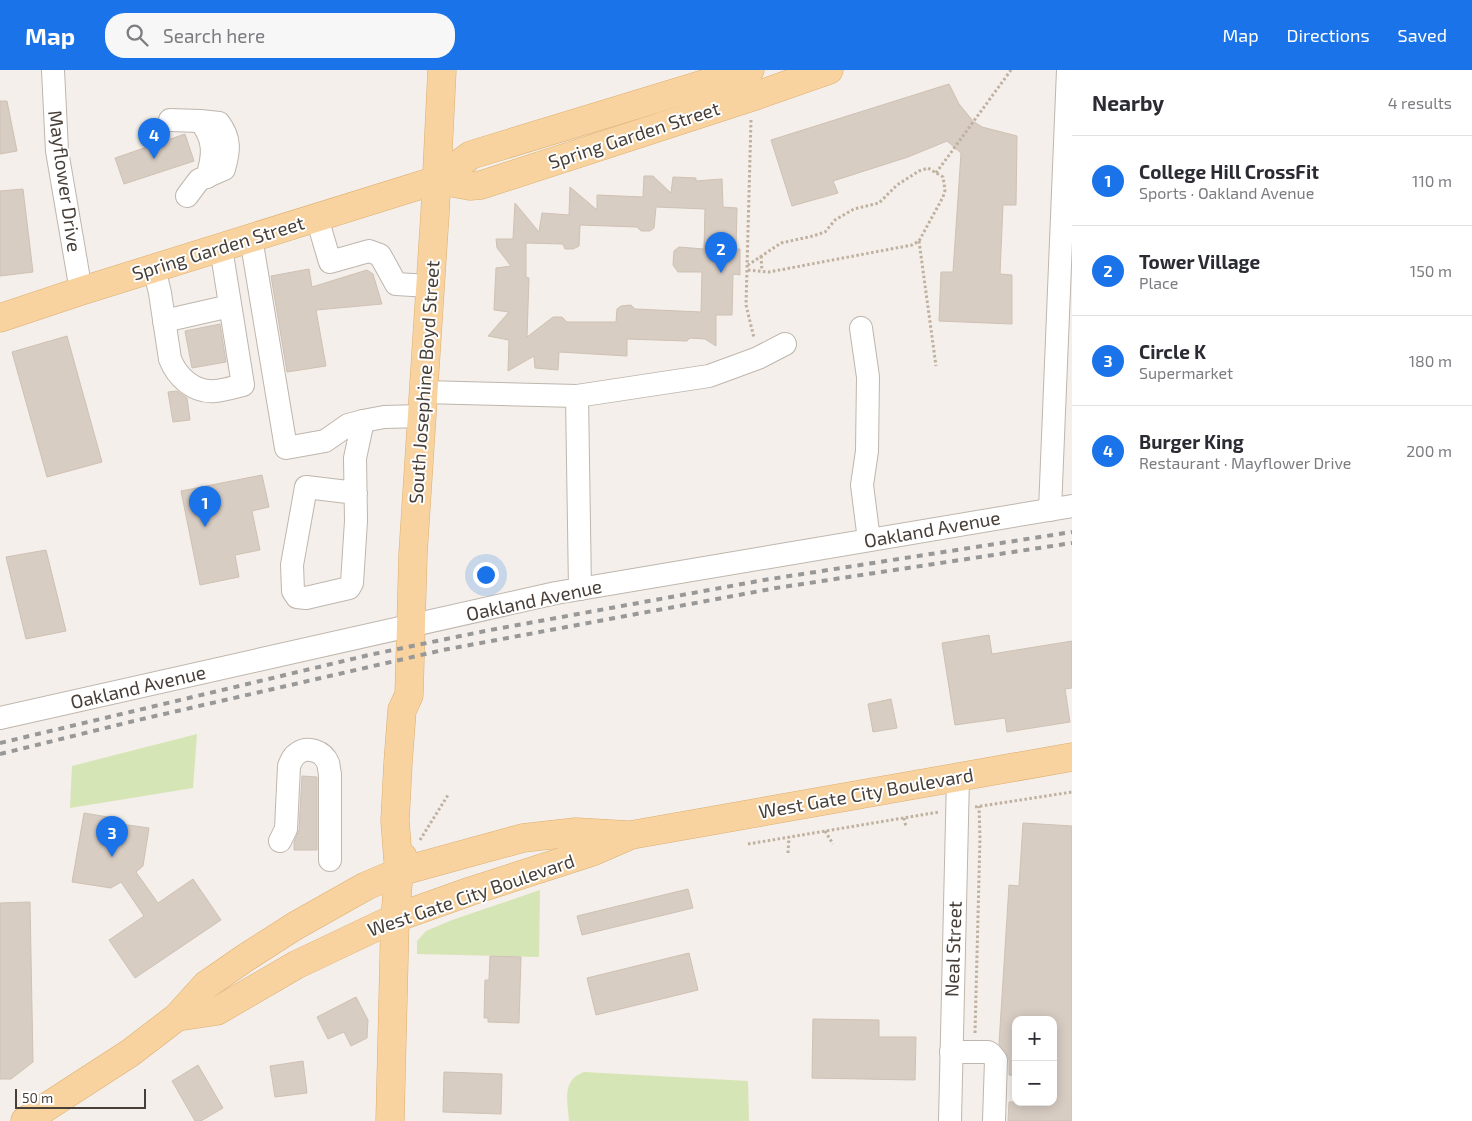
<!DOCTYPE html>
<html lang="en">
<head>
<meta charset="utf-8">
<style>
  body { margin:0; font-family:"Exo 2",sans-serif; background:#f7f7f7; color:#2b2b33 }
  .controls { position:absolute; right:15px; bottom:15px; display:grid; overflow:hidden; border-radius:10px; box-shadow:0 2px 12px #0003 }
  .controls button { width:45px; height:45px; display:grid; place-items:center; padding:0; border:0; border-bottom:1px solid #e1e1e2; background:#fff; color:#2b2b33; font:25px sans-serif }
  .scale { position:absolute; left:15px; bottom:12px; width:131px; box-sizing:border-box; padding-left:5px; border:2px solid #473f38; border-top:0; font-size:14px; line-height:18px; white-space:nowrap; color:#473f38; -webkit-text-stroke:4px #fff; paint-order:stroke }
  .you { position:absolute; left:485px; top:504px; width:18px; height:18px; margin:-12px; border:4px solid #fff; border-radius:50%; background:#1a73e8; box-shadow:0 0 0 8px #1a73e833 }
  .badge { display:grid; place-items:center; width:32px; height:32px; border-radius:50%; background:#1a73e8; color:#fff; font-size:16px; font-weight:700 }
  .pin { position:absolute; translate:-50% -41px; filter:drop-shadow(0 1px 2px #0008) }
  .pin::after { content:''; position:absolute; top:26px; width:18px; height:15px; background:inherit; clip-path:polygon(0 0,100% 0,50% 100%) }
  .list { margin:0; padding:0; list-style:none }
  h2 { display:flex; justify-content:space-between; align-items:center; height:65px; margin:0; padding:0 20px; font-size:21px }
  h2 small { font-size:16px; font-weight:400; color:#7c7c81 }
  .list li { display:grid; grid-template-columns:32px 1fr auto; gap:15px; align-items:center; box-sizing:border-box; height:90px; padding:0 20px; border-top:1px solid #e1e1e2 }
  .list b { display:block; font-size:19px; white-space:nowrap }
  .list p { margin:0; font-size:16px; white-space:nowrap; color:#7c7c81 }
  .list em { font-size:16px; font-style:normal; color:#7c7c81 }
  .icon { flex:none; width:28px; height:28px; fill:none; stroke:currentColor; stroke-width:2; stroke-linecap:round; stroke-linejoin:round }
  .map { position:relative; flex:none; width:1072px; height:1051px; overflow:hidden }
  header { display:flex; align-items:center; gap:30px; box-sizing:border-box; height:70px; padding:0 25px; background:#1a73e8; color:#fff }
  header strong { font-size:24px }
  nav { display:flex; gap:28px; margin-inline-start:auto; font-size:18px }
  .search { width:350px; height:45px; background:#f7f7f7; display:flex; align-items:center; gap:12px; box-sizing:border-box; padding:0 18px; border-radius:20px; color:#7c7c81; font-size:19px }
  main { display:flex }
  aside { flex:1; background:#fff }
  .map>svg:first-child { display:block }
  .green { fill:#d6e5b5 }
  .building { fill:#d8cdc3; stroke:#cfc1b3; fill-rule:evenodd }
  .lines { fill:none; stroke-linecap:round; stroke-linejoin:round }
  .minor-casing { stroke:#bfb6ad; stroke-width:24 }
  .major-casing { stroke:#dcae6f; stroke-width:29 }
  .path { stroke:#c0b09f; stroke-width:3; stroke-dasharray:2.5 2.5; stroke-linecap:butt }
  .minor { stroke:#fff; stroke-width:22 }
  .major { stroke:#f8d39f; stroke-width:28 }
  .rail { stroke:#989898; stroke-width:4; stroke-dasharray:6 6; stroke-linecap:butt }
  .labels { text-anchor:middle; stroke-width:4; stroke-linejoin:round; paint-order:stroke }
  .street-label { font-size:19px; fill:#473f38; stroke:#fff }
</style>
</head>
<body>
<header>
<strong>Map</strong>
<div class="search"><svg class="icon" aria-label="search" viewBox="0 0 24 24"><circle cx="10" cy="10" r="6"/><path d="M15 15l6 6"/></svg>Search here</div>
<nav><a>Map</a><a>Directions</a><a>Saved</a></nav>
</header>
<main>
<div class="map">
<svg width="1072" height="1051" viewBox="0 0 1072 1051">
  <rect width="100%" height="100%" fill="#f4efea"/>
  <g class="green">
    <path d="M197 664 193 718 70 738 72 696Z"/>
    <path d="M540 820 539 887 417 884V871L426 861 452 850Z"/>
    <path d="M584 1002 748 1011 749 1051H569C568 1031 561 1010 584 1002Z"/>
  </g>
  <g class="building">
    <path d="M949 14 959 34 973 51 982 57 1017 66 1016 135H1003L1000 204 1012 205V254L939 251 941 202H953L961 83 947 71 908 87 833 111 838 123 792 136 771 70Z"/>
    <path d="M0 31H7L17 81 0 84Z"/>
    <path d="M185 64 194 91 124 114 115 88Z"/>
    <path d="M644 106H653L671 123 673 107 696 108V111L722 109 723 137 737 138 736 179H740V205L733 204 732 245H716V276L705 269 690 268 687 271 627 269V286L559 282 558 300 535 298 534 286 508 301 509 270 488 266 509 242 494 240 496 198 511 196 497 178 496 169H513L515 133 539 162 542 143 569 145 570 117 597 140V125L643 127ZM656 137 705 139 704 179 679 177 674 181 673 195 678 202H702L701 242 635 239 631 235 621 236 617 239 616 252H567L562 247H553L527 267 529 208 526 207V173L563 174 565 179H573L579 176 580 155 637 157 641 161H650L654 158Z"/>
    <path d="M23 119 33 202 0 206V121Z"/>
    <path d="M309 199 312 217 367 200 373 204 382 234 316 240 326 296 287 302 271 206Z"/>
    <path d="M220 254 226 292 192 298 185 261Z"/>
    <path d="M67 266 102 392 47 407 12 282Z"/>
    <path d="M177 321 187 328 190 350 173 352 168 322Z"/>
    <path d="M262 405 269 437 252 441 260 480 235 485 239 507 200 515 181 421Z"/>
    <path d="M46 480 66 561 26 569 6 487Z"/>
    <path d="M989 565 992 584 1072 571V618L1065 619 1070 652 1007 662 1005 648 955 655 942 573Z"/>
    <path d="M891 629 897 658 873 662 868 634Z"/>
    <path d="M302 706 317 707V780H294V772L299 760Z"/>
    <path d="M84 743 108 747 107 752 149 758 143 796 136 802 158 833 193 809 221 850 135 908 109 870 144 846 121 812 111 818 72 812Z"/>
    <path d="M1023 753 1072 756V1051H1008L1009 1032H1053V950H1016V1006L1009 1005V990L1006 982 999 974 1009 815 1019 816Z"/>
    <path d="M688 819 693 838 582 865 577 846Z"/>
    <path d="M30 832 33 992 11 1009H0V833Z"/>
    <path d="M689 883 698 920 596 945 587 908Z"/>
    <path d="M490 886 521 887 519 953 488 952V948H484L485 910H489Z"/>
    <path d="M356 927 368 950 367 968 351 976 344 962 328 969 317 947Z"/>
    <path d="M813 949 879 950V967H916L915 1010 812 1008Z"/>
    <path d="M303 991 307 1023 275 1027 270 996Z"/>
    <path d="M198 995 223 1038 201 1051H195L172 1011Z"/>
    <path d="M444 1002 502 1004 501 1044 443 1042Z"/>
  </g>
  <g class="lines">
    <g class="minor-casing">
      <g id="minor">
        <path d="M53 0 57 81 81 221"/>
        <path d="M170 50 200 51 219 53C231 69 229 81 224 99L199 110 187 126"/>
        <path d="M200 51C215 69 214 85 207 107"/>
        <path d="M317 148 330 192 369 181 380 185 396 214 430 216"/>
        <path d="M251 168 286 378 325 371 348 355 363 351 384 347 422 346"/>
        <path d="M154 198 160 223 170 289C177 307 194 323 215 321 225 320 234 317 243 315L221 178"/>
        <path d="M164 251 230 236"/>
        <path d="M861 258 868 307 867 381 862 415 869 470"/>
        <path d="M423 322 577 326"/>
        <path d="M356 423 306 417 292 495 293 521 297 527 306 528 349 518 352 513 356 451 355 388 363 351"/>
        <path d="M1050 440 1068 0"/>
        <path d="M580 519 577 326 709 306 758 288 785 274"/>
        <path d="M0 648 556 523 1072 436"/>
        <path d="M280 771 286 759 289 696C291 691 293 686 298 683 308 676 323 681 328 693 329 696 329 701 330 704V790"/>
        <path d="M951 982H988L991 984 996 990 994 1051"/>
        <path d="M950 1051 958 707"/>
      </g>
    </g>
    <g class="major-casing">
      <g id="major">
        <path d="M437 110 470 116 481 115 752 27 829 0"/>
        <path d="M0 248 81 221 437 110 471 85 750 0"/>
        <path d="M399 802 395 751 398 693 402 640 409 625 413 484 435 143 442 0"/>
        <path d="M177 947 217 941 296 895 395 848 471 821 592 782 631 765 1072 687"/>
        <path d="M25 1051 130 983 177 947 206 915 245 888 295 856 366 816 399 802 523 768 576 762 627 765"/>
        <path d="M390 1051 395 848 399 802 403 787"/>
      </g>
    </g>
    <g class="path">
      <path d="M751 50 746 235 754 268"/>
      <path d="M936 103 1011 0"/>
      <path d="M919 171 936 296"/>
      <path d="M761 186 762 201"/>
      <path d="M748 200 769 202 912 175 919 171 943 127 945 120 943 107 928 98 919 101 897 115 879 133 854 139 835 150 825 162 813 166 781 173 748 195"/>
      <path d="M975 737 1072 722"/>
      <path d="M904 748 906 757"/>
      <path d="M825 761 833 774"/>
      <path d="M420 770 448 725"/>
      <path d="M748 774 939 742"/>
      <path d="M788 783 789 767"/>
      <path d="M975 963 980 768 979 736"/>
    </g>
    <use href="#minor" class="minor"/>
    <use href="#major" class="major"/>
    <g class="rail">
      <path d="M0 673 369 585 485 561 764 510 1072 462"/>
      <path d="M0 684 138 650 443 580 776 518 1072 473"/>
    </g>
  </g>
  <g class="labels">
    <g class="street-label">
      <text transform="translate(634 65) rotate(-18)" y="7">Spring Garden Street</text>
      <text transform="translate(65 111) rotate(82)" y="7">Mayflower Drive</text>
      <text transform="translate(218 178) rotate(-17)" y="7">Spring Garden Street</text>
      <text transform="translate(424 312) rotate(-86)" y="7">South Josephine Boyd Street</text>
      <text transform="translate(932 459) rotate(-10)" y="7">Oakland Avenue</text>
      <text transform="translate(534 530) rotate(-12)" y="7">Oakland Avenue</text>
      <text transform="translate(138 617) rotate(-13)" y="7">Oakland Avenue</text>
      <text transform="translate(866 723) rotate(-10)" y="7">West Gate City Boulevard</text>
      <text transform="translate(471 825) rotate(-19)" y="7">West Gate City Boulevard</text>
      <text transform="translate(953 879) rotate(-88)" y="7">Neal Street</text>
    </g>
  </g>
</svg>
<div class="controls">
<button>+</button>
<button>−</button>
</div>
<div class="scale">50 m</div>
<div class="you"></div>
<div class="pin badge" style="left:205px;top:457px">1</div>
<div class="pin badge" style="left:721px;top:203px">2</div>
<div class="pin badge" style="left:112px;top:787px">3</div>
<div class="pin badge" style="left:154px;top:89px">4</div>
</div>
<aside>
<h2>Nearby<small>4 results</small></h2>
<ul class="list">
<li><span class="badge">1</span><div><b>College Hill CrossFit</b><p>Sports · Oakland Avenue</p></div><em>110 m</em></li>
<li><span class="badge">2</span><div><b>Tower Village</b><p>Place</p></div><em>150 m</em></li>
<li><span class="badge">3</span><div><b>Circle K</b><p>Supermarket</p></div><em>180 m</em></li>
<li><span class="badge">4</span><div><b>Burger King</b><p>Restaurant · Mayflower Drive</p></div><em>200 m</em></li>
</ul>
</aside>
</main>
</body>
</html>
